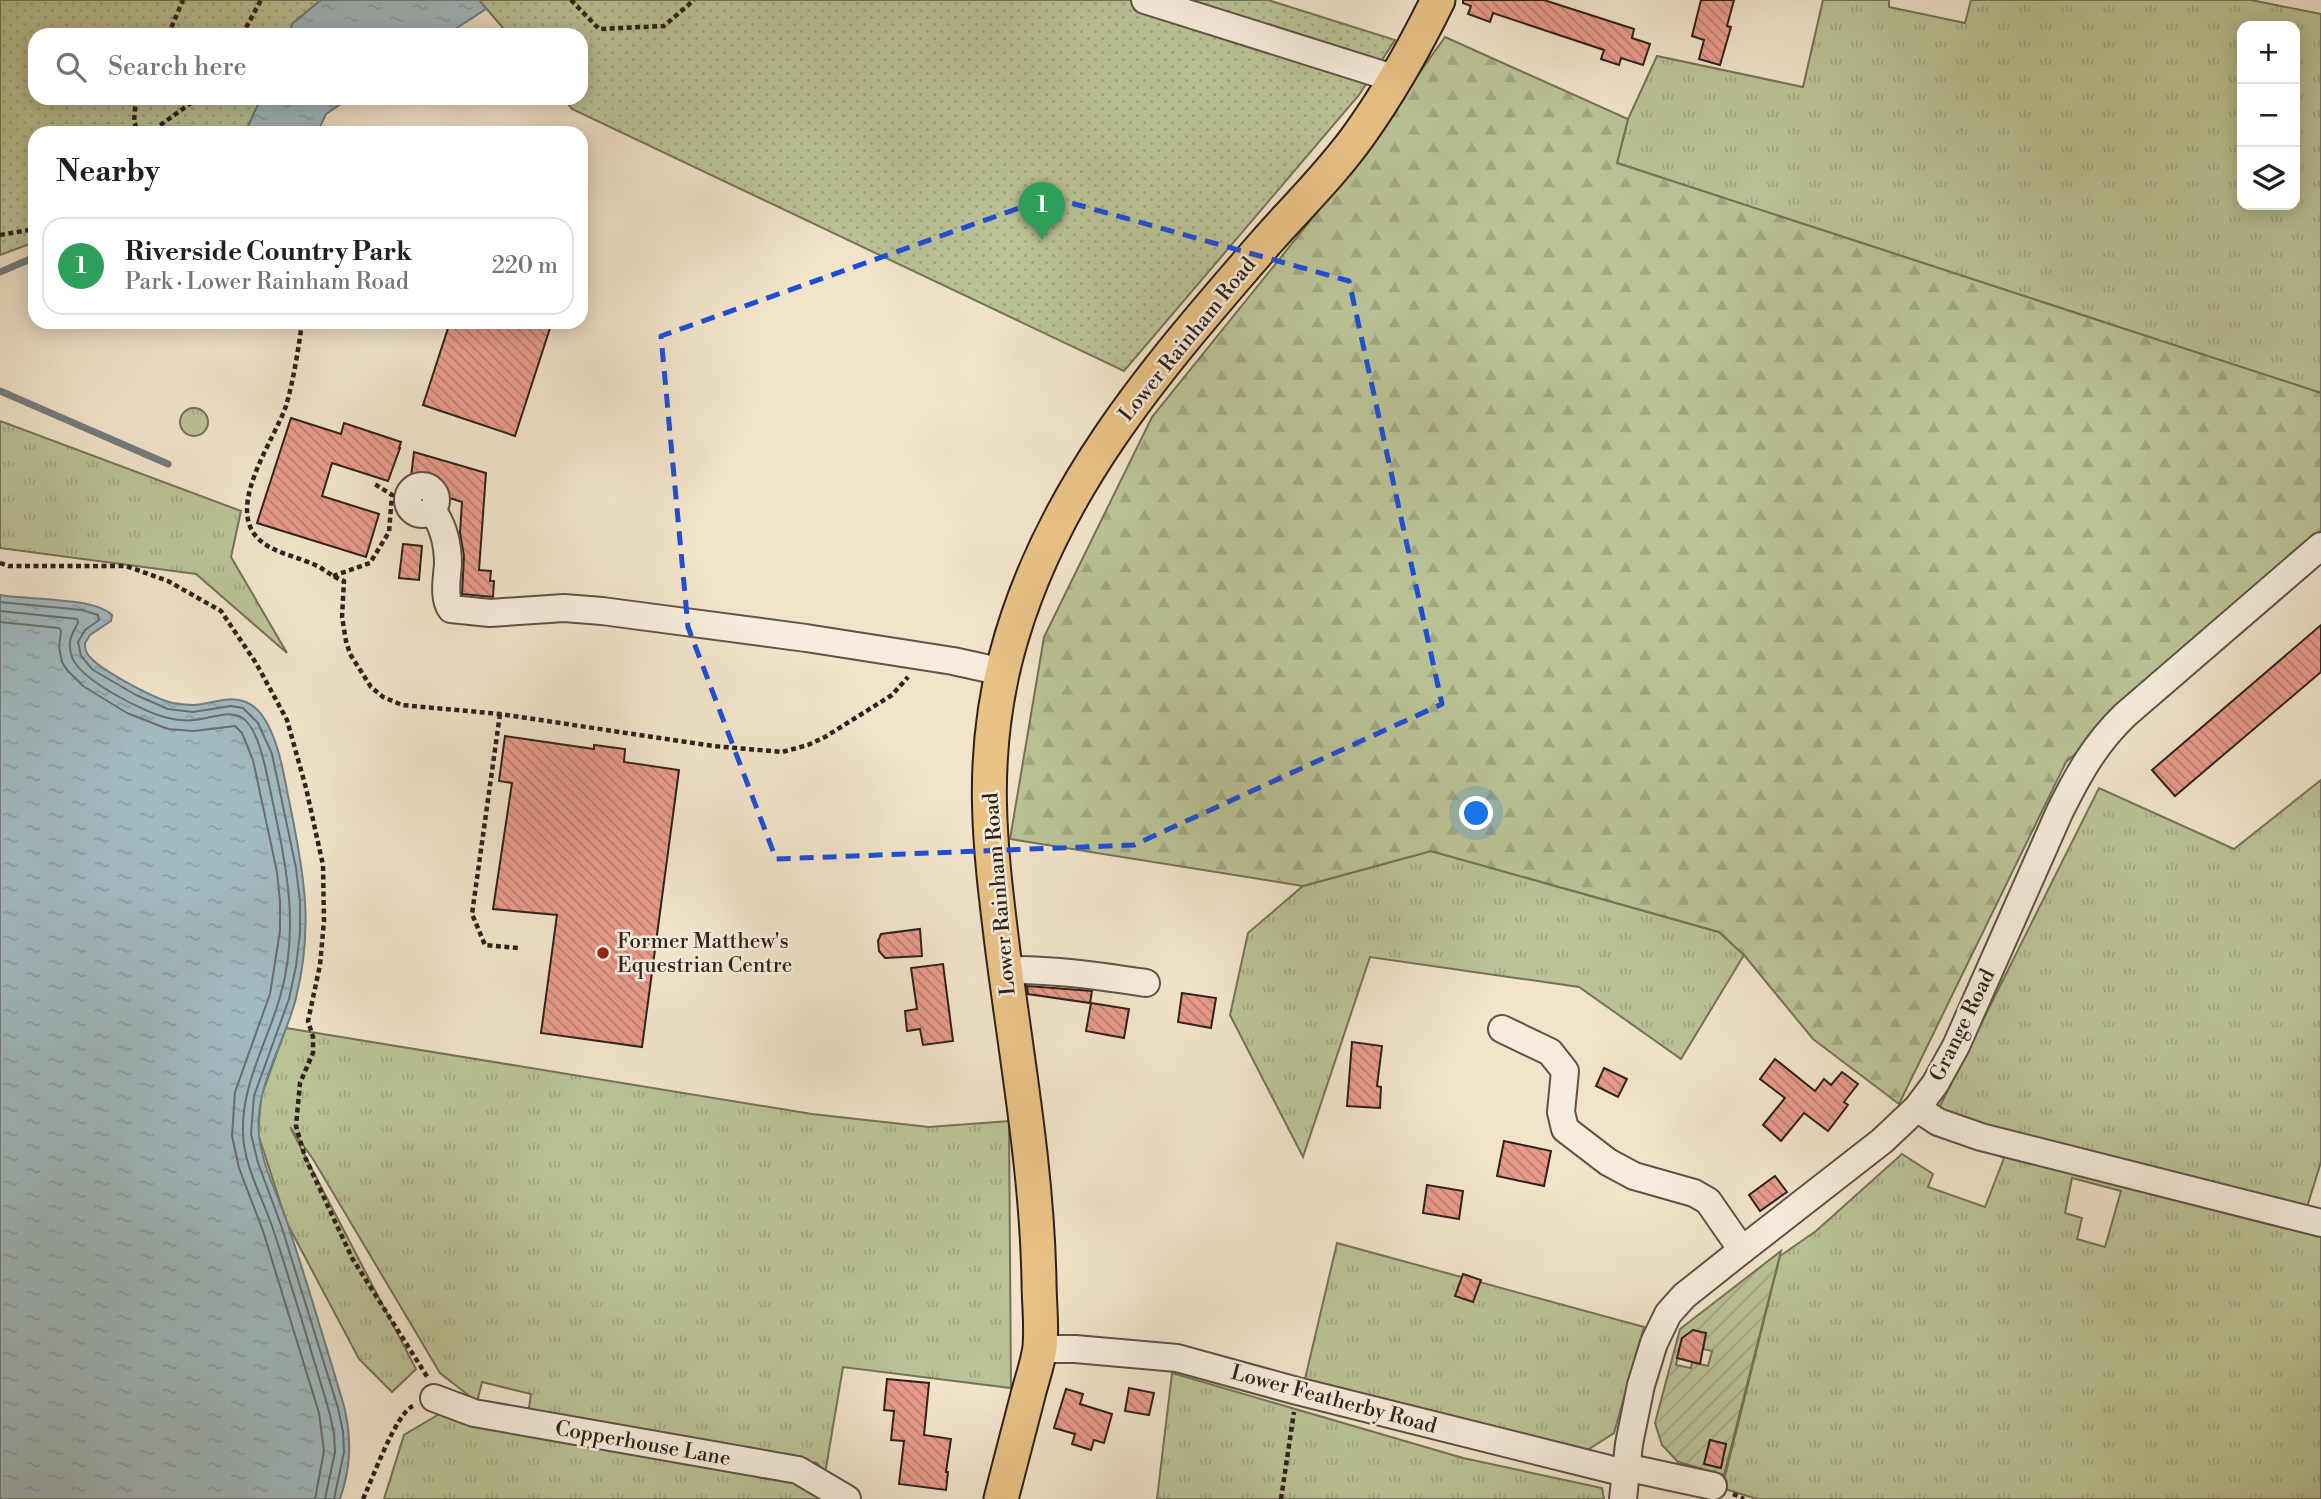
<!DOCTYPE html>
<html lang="en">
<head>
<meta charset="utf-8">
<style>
  body { margin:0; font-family:"Libre Bodoni",serif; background:#f6f6f6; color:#202124 }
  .controls { position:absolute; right:21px; top:21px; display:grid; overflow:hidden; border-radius:14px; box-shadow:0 4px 18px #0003 }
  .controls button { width:63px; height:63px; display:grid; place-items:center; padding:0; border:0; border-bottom:2px solid #e0e0e0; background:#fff; color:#202124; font:35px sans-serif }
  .you { position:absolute; left:1477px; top:814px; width:24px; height:24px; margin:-18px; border:5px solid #fff; border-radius:50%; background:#1a73e8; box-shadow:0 0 0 10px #1a73e833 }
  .badge { display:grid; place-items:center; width:46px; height:46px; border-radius:50%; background:#7c3aed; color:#fff; font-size:23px; font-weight:700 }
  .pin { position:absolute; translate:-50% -58px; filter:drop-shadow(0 2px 4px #0008) }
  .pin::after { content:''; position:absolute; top:37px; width:24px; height:21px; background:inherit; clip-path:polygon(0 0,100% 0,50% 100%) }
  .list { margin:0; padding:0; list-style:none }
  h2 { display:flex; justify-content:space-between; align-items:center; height:91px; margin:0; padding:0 28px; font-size:30px }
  h2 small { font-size:23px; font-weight:400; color:#757577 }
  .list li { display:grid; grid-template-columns:46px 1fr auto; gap:21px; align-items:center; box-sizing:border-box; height:98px; margin:0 14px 14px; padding:0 14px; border:2px solid #e0e0e0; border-radius:21px }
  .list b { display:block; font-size:26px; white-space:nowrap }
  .list p { margin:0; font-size:23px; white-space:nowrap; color:#757577 }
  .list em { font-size:23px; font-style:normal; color:#757577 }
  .icon { flex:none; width:38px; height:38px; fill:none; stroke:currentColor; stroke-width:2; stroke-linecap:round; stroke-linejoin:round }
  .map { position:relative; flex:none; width:2321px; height:1499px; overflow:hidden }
  .search { position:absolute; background:#fff; box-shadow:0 4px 18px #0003; left:28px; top:28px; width:560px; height:77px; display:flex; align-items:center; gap:18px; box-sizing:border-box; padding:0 24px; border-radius:21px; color:#757577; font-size:26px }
  .panel { position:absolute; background:#fff; box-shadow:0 4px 18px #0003; left:28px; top:126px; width:560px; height:203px; border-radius:21px }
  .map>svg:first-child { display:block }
  .grass { fill:url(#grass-tufts); stroke:#747259; stroke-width:2; fill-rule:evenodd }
  .forest { fill:url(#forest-firs); stroke:#747259; stroke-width:2 }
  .park { fill:url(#park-dots); stroke:#747259; stroke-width:2 }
  .garden { fill:url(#garden-furrows); stroke:#747259; stroke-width:2; fill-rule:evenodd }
  .water { fill:url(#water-ripples); stroke:#737d7f; stroke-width:2 }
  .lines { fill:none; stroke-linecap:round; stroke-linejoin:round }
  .shore { stroke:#686e6e; stroke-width:2 }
  .stream { stroke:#737d7f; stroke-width:7 }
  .building { fill:url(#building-back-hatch); stroke:#2e211b; stroke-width:2 }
  .minor-casing { stroke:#5f5247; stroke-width:30 }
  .major-casing { stroke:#2e211b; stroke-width:37 }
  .path { stroke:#2e211b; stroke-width:4.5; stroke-dasharray:5 3.5; stroke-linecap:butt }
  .minor { stroke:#f7eddd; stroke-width:26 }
  .major { stroke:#e9c286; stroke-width:33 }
  .marked { fill:none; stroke:#1d4ed8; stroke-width:5; stroke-dasharray:14 9; stroke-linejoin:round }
  .poi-dot { fill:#8f2418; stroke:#f7eddd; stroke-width:2.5 }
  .labels { text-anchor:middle; stroke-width:5; stroke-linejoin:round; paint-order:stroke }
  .street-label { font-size:21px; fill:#2e211b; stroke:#f7eddd }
  .poi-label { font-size:21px; fill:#2e211b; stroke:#f7eddd; text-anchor:start }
</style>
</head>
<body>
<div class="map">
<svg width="2321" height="1499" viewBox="0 0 2321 1499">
  <defs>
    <pattern id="grass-tufts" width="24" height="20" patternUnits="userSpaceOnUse" patternTransform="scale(1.75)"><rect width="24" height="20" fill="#bbc497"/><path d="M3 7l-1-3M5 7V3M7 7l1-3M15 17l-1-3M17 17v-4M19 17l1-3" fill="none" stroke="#a1a882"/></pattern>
    <pattern id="forest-firs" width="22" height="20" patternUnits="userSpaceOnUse" patternTransform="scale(1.75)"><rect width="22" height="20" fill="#bbc497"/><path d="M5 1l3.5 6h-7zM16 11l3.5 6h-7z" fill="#a1a882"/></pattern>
    <pattern id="park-dots" width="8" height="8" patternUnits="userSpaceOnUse" patternTransform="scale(1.75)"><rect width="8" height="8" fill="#bbc497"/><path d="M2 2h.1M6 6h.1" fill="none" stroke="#a1a882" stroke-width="1.8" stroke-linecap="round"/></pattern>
    <pattern id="garden-furrows" width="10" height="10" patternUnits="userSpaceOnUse" patternTransform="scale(1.75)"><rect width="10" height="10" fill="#bbc497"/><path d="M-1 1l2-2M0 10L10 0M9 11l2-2" fill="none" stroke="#a1a882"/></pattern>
    <pattern id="water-ripples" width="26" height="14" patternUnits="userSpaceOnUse" patternTransform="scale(1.75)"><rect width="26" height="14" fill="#a1bbc2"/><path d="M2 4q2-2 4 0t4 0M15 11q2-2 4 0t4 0" fill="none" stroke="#8ba0a6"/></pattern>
    <pattern id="building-back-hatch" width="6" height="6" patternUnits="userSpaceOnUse" patternTransform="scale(1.75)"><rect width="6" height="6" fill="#e99b8b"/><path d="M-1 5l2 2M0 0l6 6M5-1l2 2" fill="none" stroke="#bd7e71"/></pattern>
  </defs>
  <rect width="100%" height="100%" fill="#f2e4cb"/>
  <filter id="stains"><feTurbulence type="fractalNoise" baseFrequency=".00286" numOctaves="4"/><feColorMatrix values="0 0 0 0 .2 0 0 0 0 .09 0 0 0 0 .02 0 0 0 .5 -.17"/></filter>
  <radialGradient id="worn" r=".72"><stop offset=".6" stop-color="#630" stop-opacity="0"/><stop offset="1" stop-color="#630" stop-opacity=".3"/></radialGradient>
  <g class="grass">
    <path d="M1823 0H1889V7L1965 23 1971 0H2251L2321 14V393L1617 163 1628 119 1657 56 1803 87ZM2242 26H2295V205H2242Z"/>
    <circle cx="194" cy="422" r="14"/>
    <path d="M0 421 241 511 231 557 287 653 196 574 0 548Z"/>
    <path d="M2321 780V1162L2303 1220 2321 1225V1499H1757L1722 1488 1780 1256 1816 1231 1902 1154 1933 1174 1928 1187 1985 1207 2004 1158 1933 1120 2099 788 2234 849ZM2072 1178 2121 1191 2105 1247 2077 1239 2082 1218 2065 1213Z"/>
    <path d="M1431 851 1719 932 1744 955 1681 1059 1579 987 1370 957 1303 1157 1230 1015 1248 933 1303 886Z"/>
    <path d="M286 1028 812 1114 929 1127 1009 1121 1011 1388 843 1367 825 1474 817 1463 528 1414 531 1394 482 1382 477 1402 440 1373 313 1159 290 1127 416 1369 392 1392 359 1359 287 1223 258 1134 261 1097Z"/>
    <path d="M1337 1243 1644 1327 1614 1433 1586 1451 1305 1379Z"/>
    <path d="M1172 1373 1463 1458 1602 1488 1604 1499H1157Z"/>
    <path d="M441 1413 792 1480 826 1499H384L404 1435Z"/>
  </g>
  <path class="forest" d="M1445 37 1628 119 1617 163 2321 393V532L2066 762 1899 1104 1813 1039 1744 955 1719 932 1431 851 1303 886 1010 839 1044 637 1152 417 1344 179Z"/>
  <g class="park">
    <path d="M0 0H321L293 23 288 35H35V98H261L245 133H35V242L0 255Z"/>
    <path d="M479 0H1268L1395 40 1359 95 1124 371 572 109 563 98H581V35H509Z"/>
  </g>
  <path class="garden" d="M1781 1251 1724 1475 1678 1462 1662 1445 1655 1423 1680 1329ZM1693 1331 1706 1334 1703 1349 1712 1351 1708 1366 1692 1362 1691 1368 1676 1365 1682 1338ZM1710 1440 1726 1445 1720 1468 1704 1464Z"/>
  <g class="water">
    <path d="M321 0H479L486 9 446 35H288L293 23Z"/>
    <path d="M261 98H350L326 114 317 133H245Z"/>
    <path d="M0 595C28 600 93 597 112 615L111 621 90 635 85 643C85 646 85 650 87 653 95 668 155 699 173 703 179 704 187 705 194 705 211 704 229 695 246 702 264 709 274 736 279 754 284 772 287 792 291 810 305 879 313 929 296 998 285 1043 254 1087 259 1135 262 1166 278 1195 288 1225 308 1285 326 1346 344 1406 352 1439 351 1467 340 1499H0Z"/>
  </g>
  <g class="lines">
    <g class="shore">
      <path d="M0 602 82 610 98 615 99 620 85 630 78 642 81 656 93 670 136 695 168 709 193 712 231 706 243 708 258 723 272 754 296 868 300 901V933L296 966 289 999 254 1096 251 1134 258 1163 281 1225 338 1408 343 1432 344 1452 334 1499"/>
      <path d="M0 611 77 619 78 623C71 635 67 643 72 657 80 680 145 713 168 718 176 720 186 721 194 720 209 719 227 710 241 717 259 727 266 771 270 789 285 861 301 925 280 997 267 1043 241 1085 243 1134 244 1166 263 1199 273 1229 293 1289 311 1350 329 1411L334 1433 335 1452 325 1499"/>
      <path d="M0 622 59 628 61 631 59 647 62 662 67 670 83 686 127 713 168 729 194 731 235 726 242 733 253 760 277 872 280 902V931L270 994 235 1092 232 1136 239 1168 263 1231 319 1413 324 1451 315 1499"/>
    </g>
    <g class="stream">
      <path d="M0 272 35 257"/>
      <path d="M0 391 168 464"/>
    </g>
  </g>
  <g class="building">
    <path d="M1463 0H1544L1634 29 1632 38 1650 44 1643 65 1621 58 1619 65 1601 59 1604 50 1493 13 1490 22 1468 14 1471 6 1463 3Z"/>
    <path d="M1701 0H1734L1727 26 1731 27 1720 65 1699 59 1704 40 1692 36Z"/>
    <path d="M450 322H552L515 436 423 405Z"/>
    <path d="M291 418 341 434 344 423 401 442 399 448H400L388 481 332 463 322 496 379 514 366 557 257 523Z"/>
    <path d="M414 452 486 473 479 570 491 571 490 581H494L493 597 462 594 464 556 460 533 462 502 410 485Z"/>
    <path d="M403 544 422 546 419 580 399 578Z"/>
    <path d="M2321 625V672L2175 796 2152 770Z"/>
    <path d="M505 736 594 749V745L625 749 624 762 679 770 642 1047 541 1033 557 915 493 909 512 783 499 781Z"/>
    <path d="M920 929 922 956 885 958 879 951 878 941 881 934Z"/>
    <path d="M943 964 953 1041 923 1045 920 1029 907 1031 905 1011 917 1009 911 968Z"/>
    <path d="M1027 986 1092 991 1090 1003 1028 994Z"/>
    <path d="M1182 993 1216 998 1211 1028 1178 1022Z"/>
    <path d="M1091 1003 1129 1009 1124 1038 1086 1031Z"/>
    <path d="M1352 1042 1382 1046 1377 1086 1381 1087 1380 1108 1347 1106Z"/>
    <path d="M1775 1059 1815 1091 1824 1079 1831 1085 1842 1072 1858 1084 1844 1102 1848 1105 1828 1131 1804 1113 1781 1141 1763 1125 1785 1098 1760 1079Z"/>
    <path d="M1604 1068 1627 1079 1618 1097 1596 1086Z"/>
    <path d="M1504 1141 1551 1151 1544 1186 1497 1176Z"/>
    <path d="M1775 1176 1787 1192 1760 1211 1749 1195Z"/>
    <path d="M1427 1185 1463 1191 1459 1219 1423 1213Z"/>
    <path d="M1463 1274 1481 1280 1473 1302 1455 1296Z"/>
    <path d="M1693 1330 1706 1333 1700 1364 1677 1358 1682 1338Z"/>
    <path d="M887 1379 929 1383 924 1435 951 1439 946 1472H948L946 1490 899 1484 904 1441 891 1440 894 1411 884 1410Z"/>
    <path d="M1129 1388 1154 1393 1149 1415 1125 1411Z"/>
    <path d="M1066 1389 1083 1394 1080 1404 1112 1414 1104 1443 1094 1440 1091 1450 1072 1444 1075 1434 1054 1428Z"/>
    <path d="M1710 1440 1726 1444 1721 1468 1704 1464Z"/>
  </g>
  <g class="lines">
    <g class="minor-casing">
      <g id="minor">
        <path d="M1145 0 1396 79"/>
        <circle cx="422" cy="500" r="14"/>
        <path d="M432 510C443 525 448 545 448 564 447 578 443 598 451 609L490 613 564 608 602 611 806 638 953 661 1003 672"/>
        <path d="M1006 970C1053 969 1099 976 1146 983"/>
        <path d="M1502 1029 1550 1052 1565 1071 1561 1112 1565 1129 1608 1162 1634 1176 1694 1193 1708 1201 1742 1250"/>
        <path d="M1917 1108 1938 1122 1981 1137 2321 1223"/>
        <path d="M1040 1349H1075L1177 1358 1297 1391 1625 1473"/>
        <path d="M434 1398 474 1413 798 1470 847 1499"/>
        <path d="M1625 1467 1713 1486"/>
        <path d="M1623 1499 1629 1444 1641 1385 1654 1343 1668 1314 1684 1296 1742 1250 1882 1141 1917 1108 1935 1084 1956 1046 2060 811C2079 773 2095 744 2125 715L2321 546"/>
      </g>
    </g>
    <g class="major-casing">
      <path id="major" d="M1001 1499C1010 1464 1019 1430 1028 1395 1032 1379 1038 1363 1040 1347 1042 1325 1039 1302 1039 1281 1037 1171 1017 1061 1003 952 990 847 979 763 1006 657 1049 491 1157 368 1267 241 1297 207 1332 173 1359 135 1389 93 1415 47 1438 0"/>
    </g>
    <g class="path">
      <path d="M571 0 599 29 664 26 694 0"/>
      <path d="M168 35 183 0"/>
      <path d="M242 35 261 0"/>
      <path d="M136 98 134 121 138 133"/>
      <path d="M158 133 159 126 198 98"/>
      <path d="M0 235 35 229"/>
      <path d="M302 322C299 346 293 383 286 406 274 440 229 502 255 535 270 554 300 556 321 568 329 573 335 578 344 581L342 617 346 641 350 654 371 687 383 697 402 705 500 714 713 746 782 752 808 745 825 737 892 695 908 677"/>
      <path d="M0 563 9 566H126L168 581 221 611 256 663 287 720 306 788 323 865 324 921 320 965 308 1021 313 1037V1053L300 1083 296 1126 305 1157 352 1258 428 1378"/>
      <path d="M333 576 370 563 389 532 392 495 373 483"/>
      <path d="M500 714 472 914 485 945 518 948"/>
      <path d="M1733 1494 1744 1499"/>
      <path d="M363 1499C372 1480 396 1413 413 1406"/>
      <path d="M1281 1499 1294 1412"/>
    </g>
    <use href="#minor" class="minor"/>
    <use href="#major" class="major"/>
  </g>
  <path class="marked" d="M1050 197 1349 281 1442 704 1134 845 776 859 688 627 661 336Z"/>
  <circle class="poi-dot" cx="603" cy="953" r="7"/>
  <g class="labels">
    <g class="street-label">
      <text transform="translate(1187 339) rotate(-51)" y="7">Lower Rainham Road</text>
      <text transform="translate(999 894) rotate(-95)" y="7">Lower Rainham Road</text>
      <text transform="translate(1962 1025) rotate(-64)" y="7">Grange Road</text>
      <text transform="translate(1334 1399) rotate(15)" y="7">Lower Featherby Road</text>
      <text transform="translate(643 1443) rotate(10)" y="7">Copperhouse Lane</text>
    </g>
    <g class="poi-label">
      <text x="617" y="948">Former Matthew's<tspan x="617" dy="24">Equestrian Centre</tspan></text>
    </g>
  </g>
  <rect width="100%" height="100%" filter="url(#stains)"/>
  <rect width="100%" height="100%" fill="url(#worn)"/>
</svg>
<div class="controls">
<button>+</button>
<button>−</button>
<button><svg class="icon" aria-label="layers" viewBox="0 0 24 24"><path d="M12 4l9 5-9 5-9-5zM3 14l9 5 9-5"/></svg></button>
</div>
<div class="you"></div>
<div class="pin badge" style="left:1042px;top:240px;background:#2e9e5b">1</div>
<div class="search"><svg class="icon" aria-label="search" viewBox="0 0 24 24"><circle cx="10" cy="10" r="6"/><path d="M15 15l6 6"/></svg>Search here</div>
<section class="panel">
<h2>Nearby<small></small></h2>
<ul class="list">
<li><span class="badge" style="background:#2e9e5b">1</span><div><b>Riverside Country Park</b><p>Park · Lower Rainham Road</p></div><em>220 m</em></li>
</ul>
</section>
</div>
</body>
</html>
